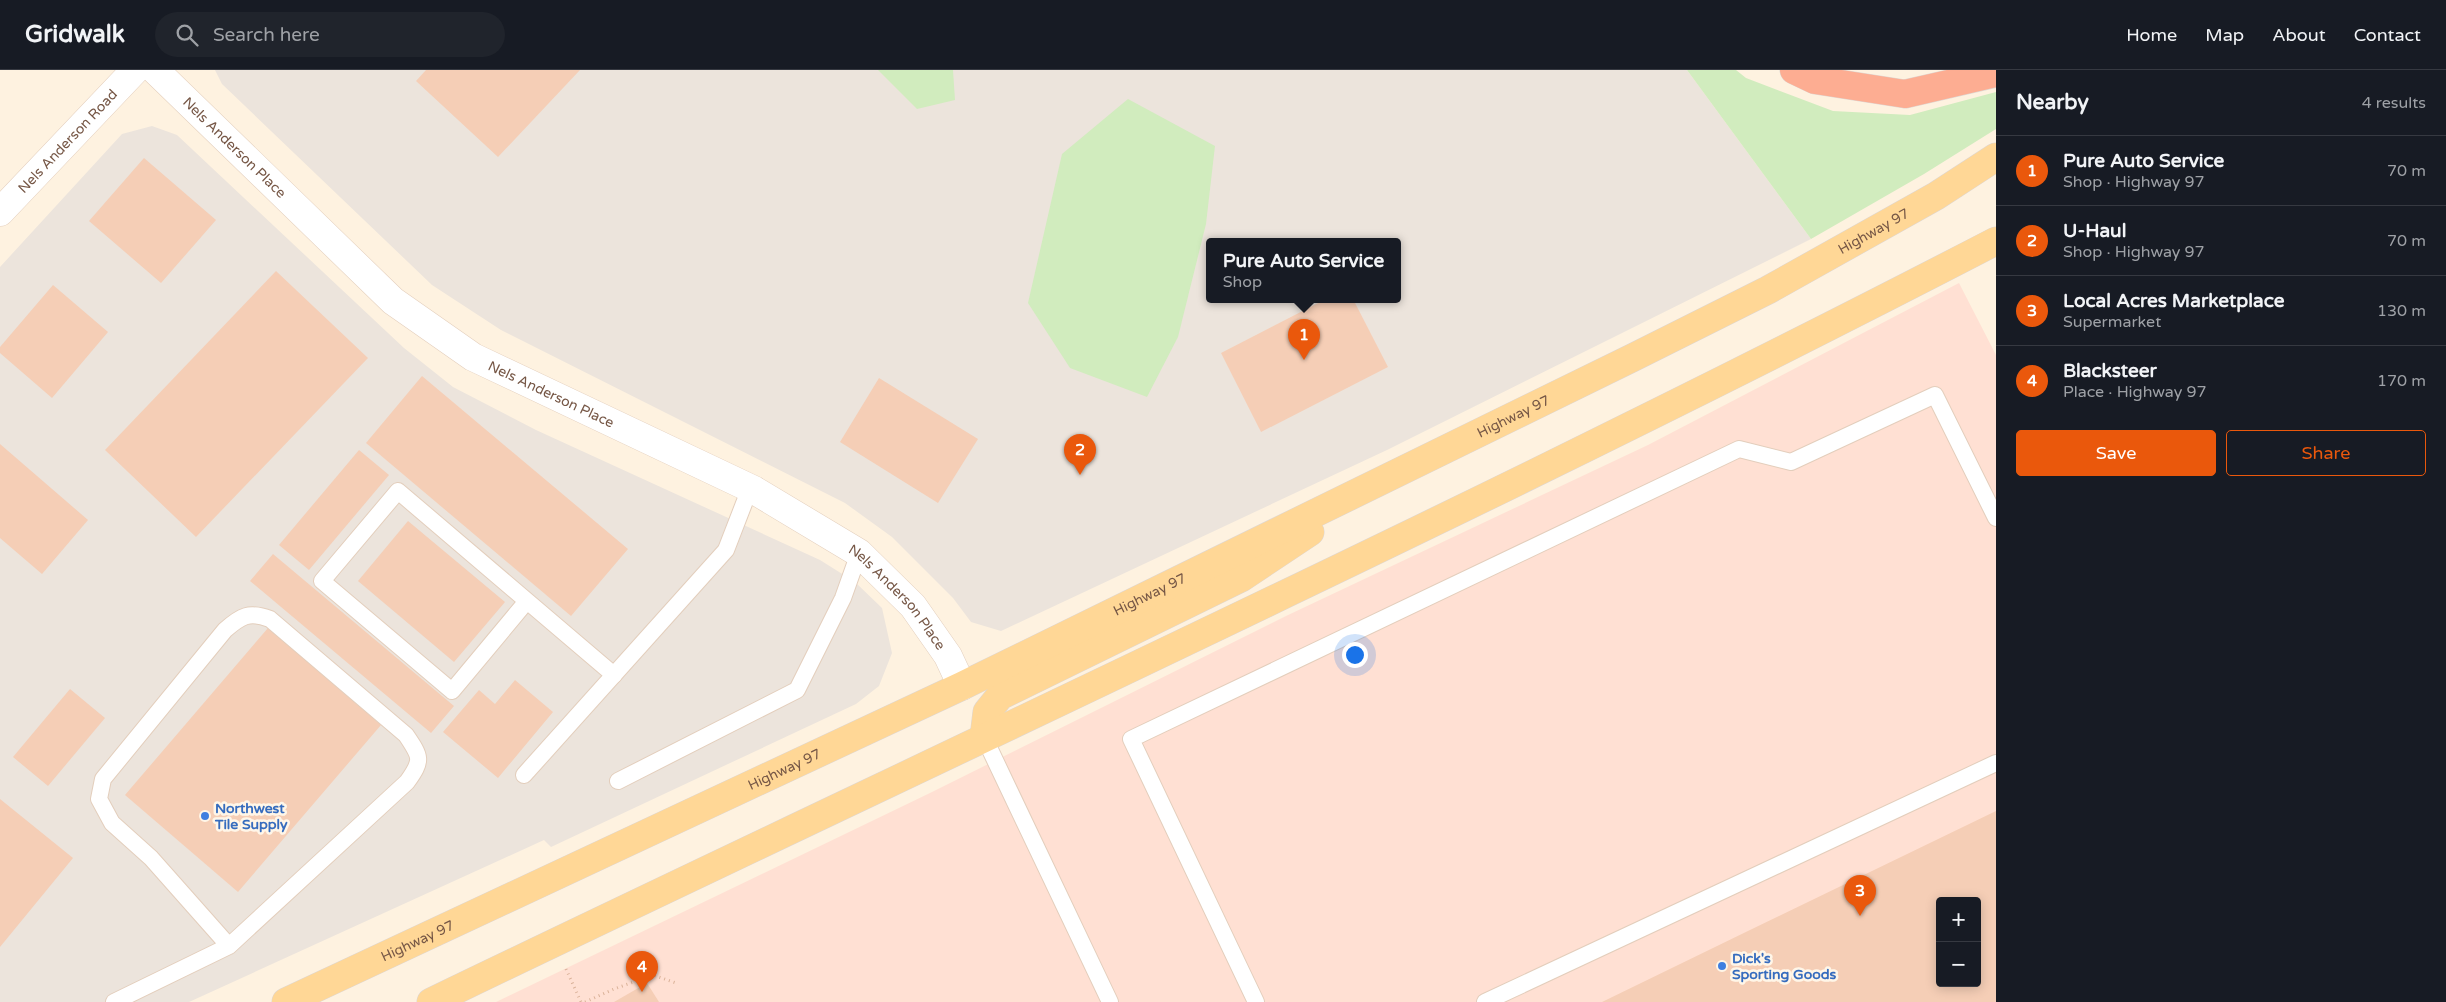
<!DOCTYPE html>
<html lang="en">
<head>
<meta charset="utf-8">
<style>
  body { margin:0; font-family:"Varela Round",sans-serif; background:#20242c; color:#f1f3f6 }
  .controls { position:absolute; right:15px; bottom:15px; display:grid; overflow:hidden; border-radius:5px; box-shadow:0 2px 12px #0003 }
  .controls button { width:45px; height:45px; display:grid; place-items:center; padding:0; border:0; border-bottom:1px solid #363941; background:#171b24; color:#f1f3f6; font:25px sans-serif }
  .you { position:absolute; left:1354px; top:584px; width:18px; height:18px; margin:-12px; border:4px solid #fff; border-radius:50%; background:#1a73e8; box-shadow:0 0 0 8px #1a73e833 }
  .badge { display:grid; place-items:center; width:32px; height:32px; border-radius:50%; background:#ea580c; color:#fff; font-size:16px; font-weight:700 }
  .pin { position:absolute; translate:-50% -41px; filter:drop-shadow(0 1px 2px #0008) }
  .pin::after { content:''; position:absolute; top:26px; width:18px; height:15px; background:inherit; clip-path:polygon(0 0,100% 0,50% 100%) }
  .popup { position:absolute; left:1206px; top:168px; width:195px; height:65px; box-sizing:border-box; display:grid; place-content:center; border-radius:5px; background:#171b24; filter:drop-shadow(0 1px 4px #0005); font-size:16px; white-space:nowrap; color:#9ea1a6 }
  .popup b { font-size:19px; color:#f1f3f6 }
  .popup::after { content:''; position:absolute; left:50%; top:100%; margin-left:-10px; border:10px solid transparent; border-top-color:#171b24 }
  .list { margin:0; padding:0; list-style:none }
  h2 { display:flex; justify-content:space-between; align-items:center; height:65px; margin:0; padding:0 20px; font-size:21px }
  h2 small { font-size:16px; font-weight:400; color:#9ea1a6 }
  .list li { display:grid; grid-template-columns:32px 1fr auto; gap:15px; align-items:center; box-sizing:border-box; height:70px; padding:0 20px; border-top:1px solid #363941 }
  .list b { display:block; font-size:19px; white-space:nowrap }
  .list p { margin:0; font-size:16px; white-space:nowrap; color:#9ea1a6 }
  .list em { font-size:16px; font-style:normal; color:#9ea1a6 }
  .actions { display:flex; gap:10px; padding:15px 20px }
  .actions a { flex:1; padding:11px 0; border:1px solid #ea580c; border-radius:5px; text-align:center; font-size:18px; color:#ea580c }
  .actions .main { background:#ea580c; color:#fff }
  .icon { flex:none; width:28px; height:28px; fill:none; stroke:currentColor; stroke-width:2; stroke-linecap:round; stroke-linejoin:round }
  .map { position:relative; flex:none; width:1996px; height:932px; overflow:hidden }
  header { display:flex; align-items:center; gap:30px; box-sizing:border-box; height:70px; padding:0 25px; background:#171b24; border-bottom:1px solid #363941 }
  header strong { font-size:24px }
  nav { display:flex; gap:28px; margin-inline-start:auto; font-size:18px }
  .search { width:350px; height:45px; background:#20242c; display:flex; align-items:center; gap:12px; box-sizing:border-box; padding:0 18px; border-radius:28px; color:#9ea1a6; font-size:19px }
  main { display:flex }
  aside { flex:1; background:#171b24 }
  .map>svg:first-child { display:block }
  .commercial { fill:#ffe0d3; fill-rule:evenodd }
  .industrial { fill:#ece4dc; fill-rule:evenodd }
  .green { fill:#d1ecbe }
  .building { fill:#f5ceb6; fill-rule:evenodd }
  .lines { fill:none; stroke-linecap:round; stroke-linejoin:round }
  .lane-casing { stroke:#e3cebc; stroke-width:18 }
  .street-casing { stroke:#e3cebc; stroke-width:29 }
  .primary-casing { stroke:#ded7d3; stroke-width:29 }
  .highway-casing { stroke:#ded7d3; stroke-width:29 }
  .path { stroke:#dab299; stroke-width:3; stroke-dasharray:1 4; stroke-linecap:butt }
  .lane { stroke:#fff; stroke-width:16 }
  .street { stroke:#fff; stroke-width:28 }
  .primary { stroke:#ffd796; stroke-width:28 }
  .highway { stroke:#fdad92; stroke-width:28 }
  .shop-dot { fill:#3f7fe0; stroke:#fff6e8; stroke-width:2 }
  .labels { text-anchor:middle; stroke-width:5; stroke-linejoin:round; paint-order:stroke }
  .street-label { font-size:14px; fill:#765746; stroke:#fff6e8 }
  .shop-label { font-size:14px; font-weight:bold; fill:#366cbe; stroke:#fff6e8; text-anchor:start }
</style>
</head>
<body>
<header>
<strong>Gridwalk</strong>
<div class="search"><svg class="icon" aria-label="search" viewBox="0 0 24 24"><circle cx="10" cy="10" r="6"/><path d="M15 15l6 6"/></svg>Search here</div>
<nav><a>Home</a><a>Map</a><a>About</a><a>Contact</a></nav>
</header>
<main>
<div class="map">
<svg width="1996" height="932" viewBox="0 0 1996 932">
  <rect width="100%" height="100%" fill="#fef2e0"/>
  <path class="commercial" d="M1959 213 1996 285V932H496L930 723 1286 546 1648 375ZM1940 831H1977V913H1940Z"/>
  <g class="industrial">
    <path d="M215 0H1687L1811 169 1387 380 1001 561 971 552 953 528 892 467 845 433 501 260 432 215 222 14ZM1210 171H1398V229H1210Z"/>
    <path d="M152 56 177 65 404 278 453 317 536 360 820 490 855 512 882 538 892 583 879 616 856 634 551 777 544 770 189 932H0V197L122 64Z"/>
  </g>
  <g class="green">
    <path d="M878 0H953L955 30 917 39Z"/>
    <path d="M1687 0H1736L1746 8 1833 41 1910 45 1996 22V59L1924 104 1811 169Z"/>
    <path d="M1128 29 1215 76 1206 154 1178 267 1147 327 1070 298 1028 233 1062 84Z"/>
  </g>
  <g class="building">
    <path d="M426 0H580L498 87 416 11Z"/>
    <path d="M144 88 216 150 161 213 89 151Z"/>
    <path d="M276 201 368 288 196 467 105 380Z"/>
    <path d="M53 215 108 262 52 328 0 283V277Z"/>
    <path d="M1326 229H1353L1388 297 1261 362 1221 283Z"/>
    <path d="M422 306 628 479 571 546 366 373Z"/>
    <path d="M879 308 978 369 938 433 840 372Z"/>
    <path d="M0 374 88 450 42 504 0 468Z"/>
    <path d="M359 380 389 405 309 500 279 475Z"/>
    <path d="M408 451 505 532 454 592 358 511Z"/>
    <path d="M273 484 454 636 431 663 250 511Z"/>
    <path d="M268 558 381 655 238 822 125 725Z"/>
    <path d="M515 610 553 642 498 708 443 662 479 620 495 634Z"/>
    <path d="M70 619 105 648 48 716 13 687Z"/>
    <path d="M0 729 73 788 0 877Z"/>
    <path d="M1996 741V932H1602L1750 860ZM1940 831H1977V913H1940Z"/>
    <path d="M647 913 659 932H614Z"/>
  </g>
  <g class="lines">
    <g class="lane-casing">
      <g id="lane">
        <path d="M527 531 452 621 322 511 398 421 614 605"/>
        <path d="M984 667 1110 932"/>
        <path d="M524 705 726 480 750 418"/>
        <path d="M618 711 797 620 843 528 859 483"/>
        <path d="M114 932 229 876 407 712C423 690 421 687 406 665L270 549C249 541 241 546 225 560L103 709 99 729 112 753 151 788 229 876"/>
        <path d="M1256 932 1131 669 1739 379 1791 392 1935 325 1996 448"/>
        <path d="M1485 932 1996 693"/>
      </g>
    </g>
    <g class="street-casing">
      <g id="street">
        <path id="s1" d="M155 0 393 231 473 287 754 420 859 483 913 536 948 586 962 616"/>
        <path id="s2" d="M0 142 135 0"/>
      </g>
    </g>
    <g class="primary-casing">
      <g id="primary">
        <path d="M984 667 987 642 1000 626 1241 508 1310 462"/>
        <path id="s3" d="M286 932 962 616 1632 288 1768 220 1936 126 1996 87"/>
        <path d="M431 932C954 680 1481 438 1996 171"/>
      </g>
    </g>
    <g class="highway-casing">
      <path id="highway" d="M1794 0 1815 10 1905 24 1996 3"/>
    </g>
    <g class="path">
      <path d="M566 899 581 932"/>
      <path d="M585 932 614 919 653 905 676 913"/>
    </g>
    <use href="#lane" class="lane"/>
    <use href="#street" class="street"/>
    <use href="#primary" class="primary"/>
    <use href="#highway" class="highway"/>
  </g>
  <g class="shop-dot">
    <circle cx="205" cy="746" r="5"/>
    <circle cx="1722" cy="896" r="5"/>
  </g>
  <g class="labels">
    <g class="street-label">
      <text dy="5" stroke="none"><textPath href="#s2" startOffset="98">Nels Anderson Road</textPath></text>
      <text dy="5" stroke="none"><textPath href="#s1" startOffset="111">Nels Anderson Place</textPath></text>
      <text dy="5" stroke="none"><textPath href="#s3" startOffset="1765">Highway 97</textPath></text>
      <text dy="5" stroke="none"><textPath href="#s1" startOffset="516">Nels Anderson Place</textPath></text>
      <text dy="5" stroke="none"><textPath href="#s3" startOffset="1360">Highway 97</textPath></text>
      <text dy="5" stroke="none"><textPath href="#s3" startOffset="955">Highway 97</textPath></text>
      <text dy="5" stroke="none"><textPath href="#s1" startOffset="921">Nels Anderson Place</textPath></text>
      <text dy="5" stroke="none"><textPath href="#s3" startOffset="550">Highway 97</textPath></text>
      <text dy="5" stroke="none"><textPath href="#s3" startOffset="145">Highway 97</textPath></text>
    </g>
    <g class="shop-label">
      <text x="215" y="743">Northwest<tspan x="215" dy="16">Tile Supply</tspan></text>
      <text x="1732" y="893">Dick's<tspan x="1732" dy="16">Sporting Goods</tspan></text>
    </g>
  </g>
</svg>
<div class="controls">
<button>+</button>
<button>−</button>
</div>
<div class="you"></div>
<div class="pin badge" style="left:1304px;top:290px">1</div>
<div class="popup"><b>Pure Auto Service</b>Shop</div>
<div class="pin badge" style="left:1080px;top:405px">2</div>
<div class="pin badge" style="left:1860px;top:846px">3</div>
<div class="pin badge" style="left:642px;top:922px">4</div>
</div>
<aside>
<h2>Nearby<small>4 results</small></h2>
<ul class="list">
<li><span class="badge">1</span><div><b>Pure Auto Service</b><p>Shop · Highway 97</p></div><em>70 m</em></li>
<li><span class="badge">2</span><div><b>U-Haul</b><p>Shop · Highway 97</p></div><em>70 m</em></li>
<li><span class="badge">3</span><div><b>Local Acres Marketplace</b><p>Supermarket</p></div><em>130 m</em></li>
<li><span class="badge">4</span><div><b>Blacksteer</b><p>Place · Highway 97</p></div><em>170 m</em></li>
</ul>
<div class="actions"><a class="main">Save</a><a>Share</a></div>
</aside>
</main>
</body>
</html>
